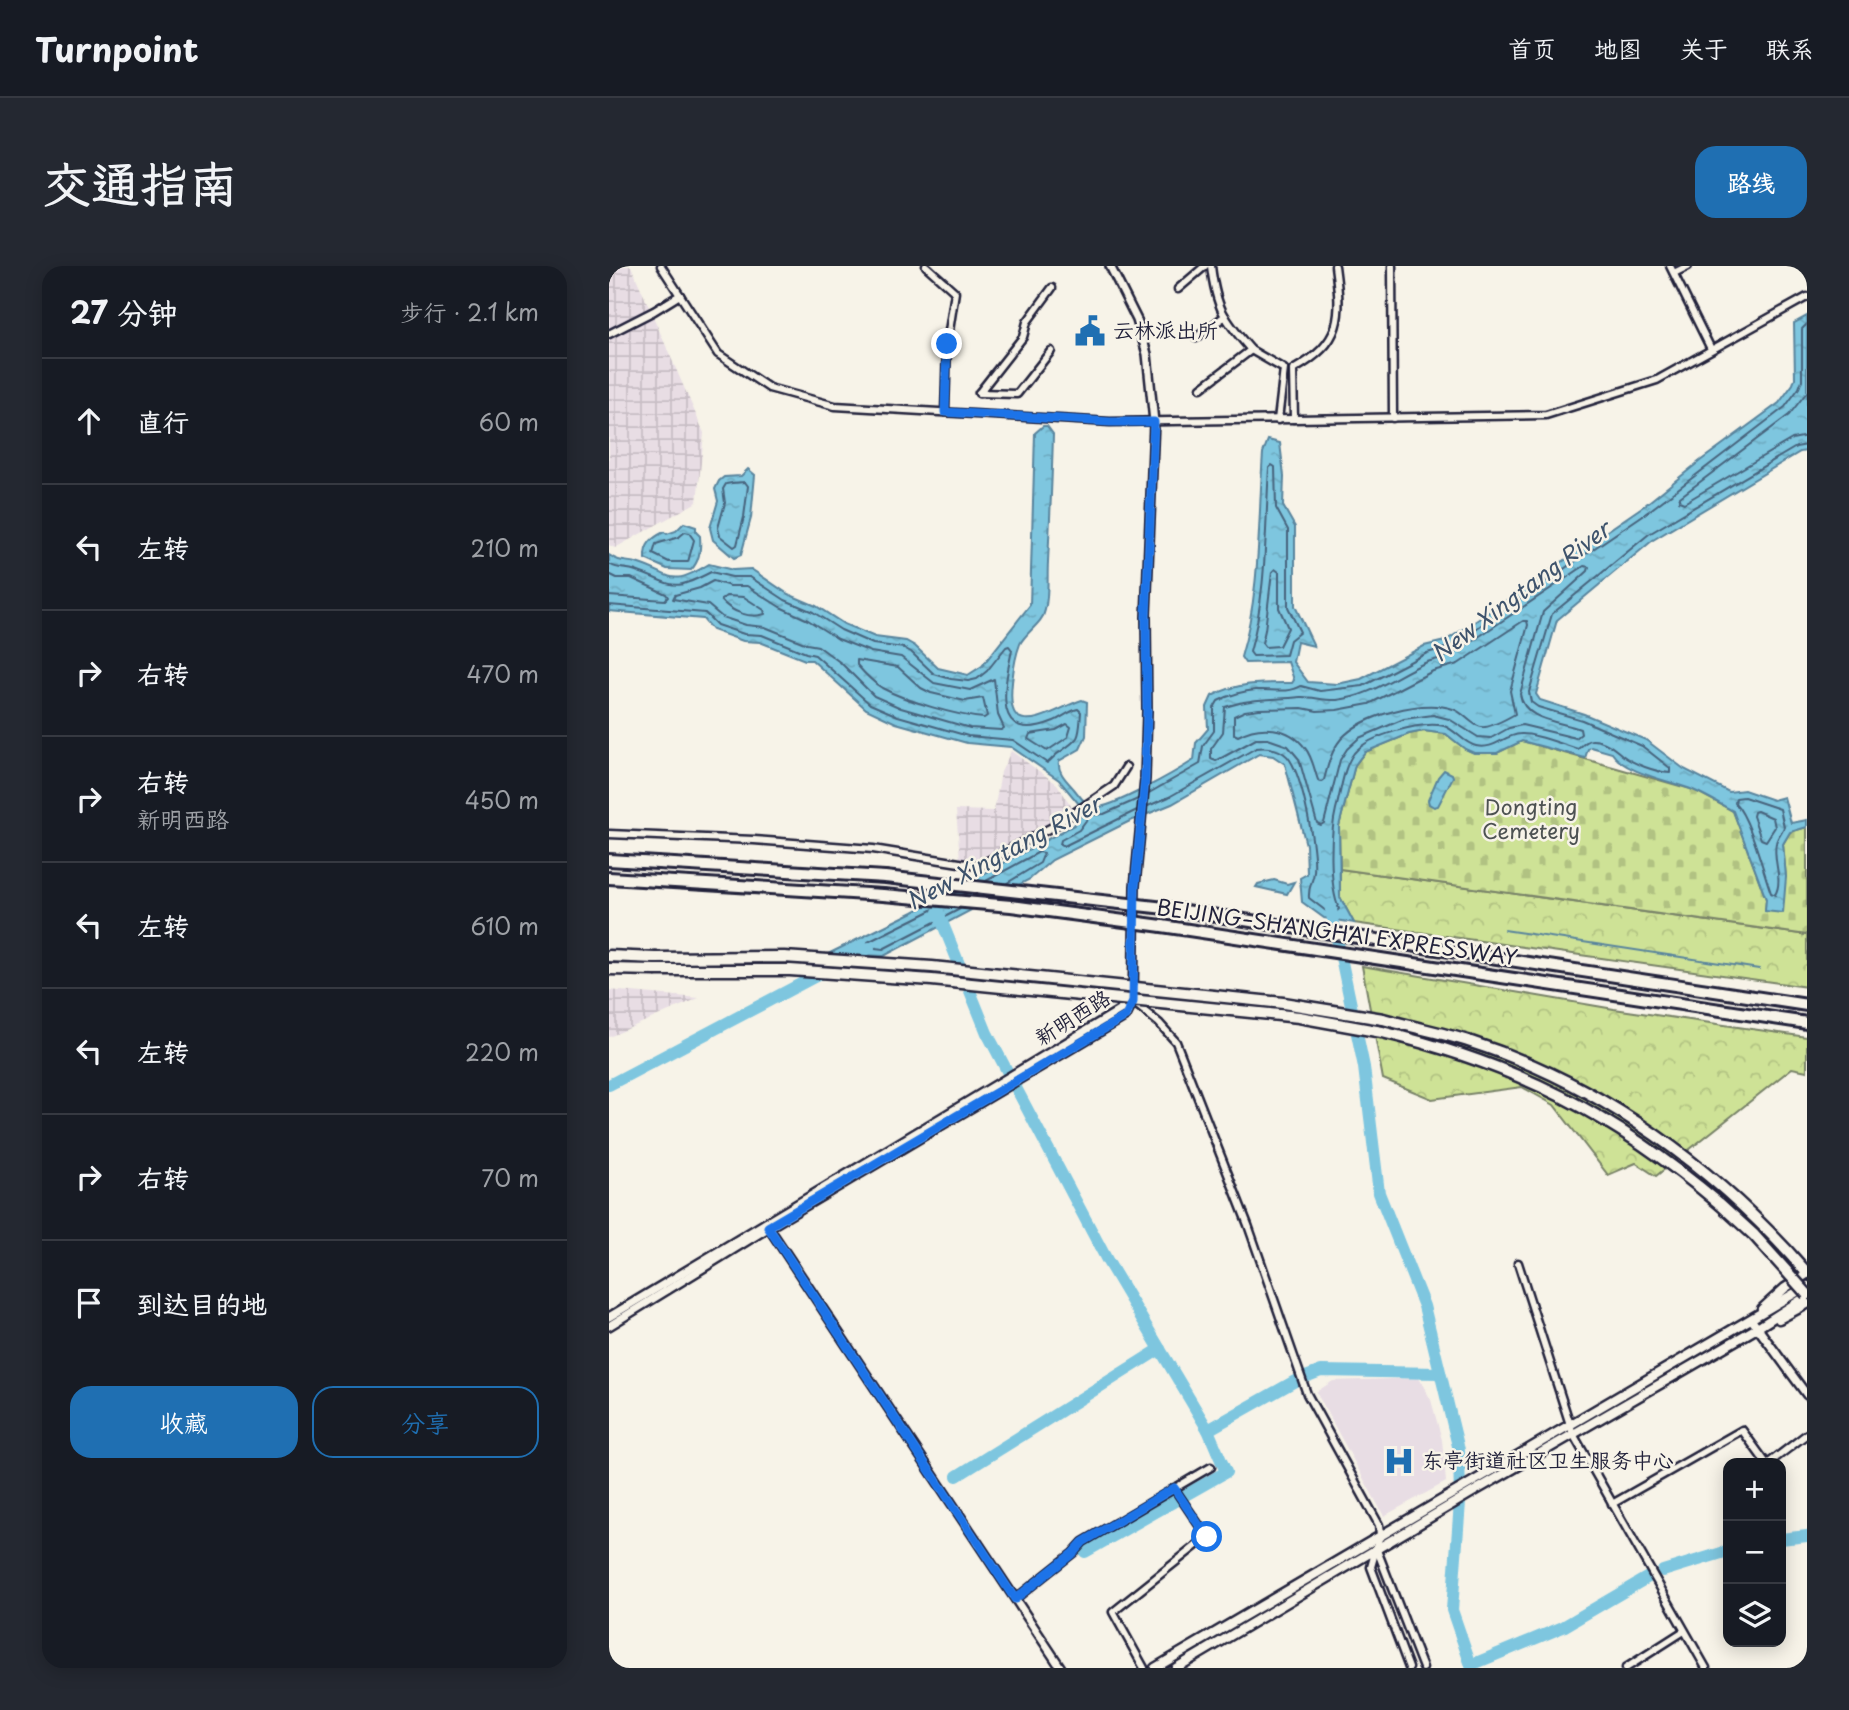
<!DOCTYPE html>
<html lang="zh">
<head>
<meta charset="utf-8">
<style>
  body { margin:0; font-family:"Playpen Sans","LXGW WenKai TC",sans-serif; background:#242831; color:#f1f3f6 }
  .controls { position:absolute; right:21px; bottom:21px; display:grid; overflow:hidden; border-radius:14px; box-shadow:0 4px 18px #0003 }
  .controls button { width:63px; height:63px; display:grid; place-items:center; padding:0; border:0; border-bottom:2px solid #363941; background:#171b24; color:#f1f3f6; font:35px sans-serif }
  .stop { position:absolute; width:21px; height:21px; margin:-16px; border:5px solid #1a73e8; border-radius:50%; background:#fff }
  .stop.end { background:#1a73e8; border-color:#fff; box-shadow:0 2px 7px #0008 }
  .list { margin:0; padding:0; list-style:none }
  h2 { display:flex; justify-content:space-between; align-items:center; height:91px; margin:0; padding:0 28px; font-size:30px }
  h2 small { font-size:23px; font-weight:400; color:#9ea1a6 }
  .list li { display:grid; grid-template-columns:46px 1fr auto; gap:21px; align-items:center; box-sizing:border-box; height:126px; padding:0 28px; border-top:2px solid #363941 }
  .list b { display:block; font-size:26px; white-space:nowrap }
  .list p { margin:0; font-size:23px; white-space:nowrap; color:#9ea1a6 }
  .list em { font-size:23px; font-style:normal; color:#9ea1a6 }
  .actions { display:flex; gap:14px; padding:21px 28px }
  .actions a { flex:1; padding:16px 0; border:2px solid #1f6fb2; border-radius:21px; text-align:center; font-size:24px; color:#1f6fb2 }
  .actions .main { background:#1f6fb2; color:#fff }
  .icon { flex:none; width:38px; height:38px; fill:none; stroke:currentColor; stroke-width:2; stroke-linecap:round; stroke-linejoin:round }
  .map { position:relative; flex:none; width:1198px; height:1402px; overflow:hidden; border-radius:21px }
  header { display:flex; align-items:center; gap:42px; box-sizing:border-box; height:98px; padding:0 35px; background:#171b24; border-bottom:2px solid #363941 }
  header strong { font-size:33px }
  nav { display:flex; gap:38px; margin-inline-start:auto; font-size:24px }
  .intro { display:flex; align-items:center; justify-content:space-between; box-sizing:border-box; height:168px; padding:0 42px }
  h1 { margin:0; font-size:49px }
  .button { padding:18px 32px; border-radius:21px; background:#1f6fb2; color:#fff; font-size:24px; font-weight:700 }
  main { display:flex; gap:42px; padding:0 42px }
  aside { flex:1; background:#171b24; border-radius:21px; box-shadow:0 4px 18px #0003 }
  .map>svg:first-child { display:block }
  .built { fill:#e8dde4 }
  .industrial { fill:url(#industrial-grid) }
  .forest { fill:url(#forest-crowns); stroke:#788268; stroke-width:2 }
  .cemetery { fill:url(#cemetery-stones); stroke:#788268; stroke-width:2 }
  .water { fill:url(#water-ripples); stroke:#59849d; stroke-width:2 }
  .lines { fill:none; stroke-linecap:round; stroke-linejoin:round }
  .shore { stroke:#47647d; stroke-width:2 }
  .stream { stroke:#59849d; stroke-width:2 }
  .river { stroke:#7ec6df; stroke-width:12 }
  .minor-casing { stroke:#22223b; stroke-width:11 }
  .tertiary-casing { stroke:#22223b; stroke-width:12 }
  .secondary-casing { stroke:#22223b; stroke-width:13 }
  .trunk-casing { stroke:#22223b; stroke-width:15 }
  .motorway-casing { stroke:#22223b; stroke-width:16 }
  .minor { stroke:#f7f3e8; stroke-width:6 }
  .tertiary { stroke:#f7f3e8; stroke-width:7 }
  .secondary { stroke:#f7f3e8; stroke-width:8 }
  .trunk { stroke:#f7f3e8; stroke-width:10 }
  .motorway { stroke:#f7f3e8; stroke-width:10 }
  .trunk-bridge-casing { stroke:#22223b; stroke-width:15; stroke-linecap:butt }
  .motorway-bridge-casing { stroke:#22223b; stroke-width:16; stroke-linecap:butt }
  .trunk-bridge { stroke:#f7f3e8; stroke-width:10 }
  .motorway-bridge { stroke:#f7f3e8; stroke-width:10 }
  .route { stroke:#1a73e8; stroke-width:9 }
  .labels { text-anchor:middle; stroke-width:5; stroke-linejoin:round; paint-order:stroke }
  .poi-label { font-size:21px; fill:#22223b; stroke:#f7f3e8; text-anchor:start }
  .park-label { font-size:21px; fill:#4d5252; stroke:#f7f3e8 }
  .street-label { font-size:21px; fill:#22223b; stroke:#f7f3e8 }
  .water-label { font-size:23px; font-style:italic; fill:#3e536c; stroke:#f7f3e8 }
</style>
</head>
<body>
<header>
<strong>Turnpoint</strong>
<nav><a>首页</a><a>地图</a><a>关于</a><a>联系</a></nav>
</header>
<div class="intro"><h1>交通指南</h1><a class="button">路线</a></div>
<main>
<aside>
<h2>27 分钟<small>步行 · 2.1 km</small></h2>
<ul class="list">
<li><svg class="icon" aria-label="ahead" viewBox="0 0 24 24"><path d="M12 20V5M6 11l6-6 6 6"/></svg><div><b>直行</b></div><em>60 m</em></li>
<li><svg class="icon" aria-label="left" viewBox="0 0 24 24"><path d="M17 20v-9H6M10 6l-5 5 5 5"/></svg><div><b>左转</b></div><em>210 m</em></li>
<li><svg class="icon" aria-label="right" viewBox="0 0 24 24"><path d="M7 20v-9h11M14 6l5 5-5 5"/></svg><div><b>右转</b></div><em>470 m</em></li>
<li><svg class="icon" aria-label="right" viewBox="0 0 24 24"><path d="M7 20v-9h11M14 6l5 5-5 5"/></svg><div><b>右转</b><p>新明西路</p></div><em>450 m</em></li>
<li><svg class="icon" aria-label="left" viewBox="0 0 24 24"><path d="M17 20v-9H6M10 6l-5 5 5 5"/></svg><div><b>左转</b></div><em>610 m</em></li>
<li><svg class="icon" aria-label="left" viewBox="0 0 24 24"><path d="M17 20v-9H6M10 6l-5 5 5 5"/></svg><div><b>左转</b></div><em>220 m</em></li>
<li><svg class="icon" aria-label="right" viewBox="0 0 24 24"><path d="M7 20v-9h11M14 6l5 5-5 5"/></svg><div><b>右转</b></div><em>70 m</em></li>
<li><svg class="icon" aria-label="arrive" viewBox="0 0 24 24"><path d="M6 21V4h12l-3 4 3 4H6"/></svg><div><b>到达目的地</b></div></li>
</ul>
<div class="actions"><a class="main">收藏</a><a>分享</a></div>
</aside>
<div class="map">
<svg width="1198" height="1402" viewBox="0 0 1198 1402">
  <defs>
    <pattern id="industrial-grid" width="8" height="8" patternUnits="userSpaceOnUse" patternTransform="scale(1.75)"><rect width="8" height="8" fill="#e8dde4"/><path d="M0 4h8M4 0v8" fill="none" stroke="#c7bdc4"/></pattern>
    <pattern id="forest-crowns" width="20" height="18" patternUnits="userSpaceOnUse" patternTransform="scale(1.75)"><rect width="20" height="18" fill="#cee296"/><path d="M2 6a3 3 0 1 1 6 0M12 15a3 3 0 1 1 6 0" fill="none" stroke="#b1c282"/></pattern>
    <pattern id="cemetery-stones" width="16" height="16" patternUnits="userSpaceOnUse" patternTransform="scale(1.75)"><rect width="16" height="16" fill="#cee296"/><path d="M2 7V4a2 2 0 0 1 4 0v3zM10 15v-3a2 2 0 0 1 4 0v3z" fill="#b1c282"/></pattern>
    <pattern id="water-ripples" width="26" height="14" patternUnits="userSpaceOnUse" patternTransform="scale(1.75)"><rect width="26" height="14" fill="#7ec6df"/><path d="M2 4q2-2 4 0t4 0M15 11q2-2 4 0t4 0" fill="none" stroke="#6daac0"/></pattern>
  </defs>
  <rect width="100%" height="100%" fill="#f7f3e8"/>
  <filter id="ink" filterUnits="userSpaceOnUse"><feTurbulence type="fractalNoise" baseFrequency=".0143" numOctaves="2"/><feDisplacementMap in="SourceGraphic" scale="14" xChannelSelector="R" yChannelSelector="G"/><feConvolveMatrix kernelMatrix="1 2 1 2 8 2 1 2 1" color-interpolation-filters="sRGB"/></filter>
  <g filter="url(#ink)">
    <path class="built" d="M810 1112 822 1134 833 1174 837 1216 775 1250 707 1126 724 1115Z"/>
    <g class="industrial">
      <path d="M0 0H22L95 167 88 236 6 282 0 279Z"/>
      <path d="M402 485 448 518 468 549 368 603 351 593 347 544 385 545 392 506Z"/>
      <path d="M0 724 90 732 0 771Z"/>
    </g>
    <g class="forest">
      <path d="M731 603 1198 669V721L745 657 731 631Z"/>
      <path d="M753 700 1005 743 1198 771V805L1183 802 1047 910 1027 897 999 909 945 839 913 821 823 833 774 813Z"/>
    </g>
    <path class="cemetery" d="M815 465 837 468 856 483 866 487H888L913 475 1085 524 1124 545 1157 633 1156 645 1177 611 1174 578 1181 566 1198 561V669L731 603 730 560 746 499 756 486 800 468Z"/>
    <g class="water">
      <path d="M1198 50V185L1191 186 1044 274 948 354 927 428 931 434 975 448 1037 474 1075 503 1120 526 1135 524 1164 534 1175 531 1182 557 1198 554V561L1181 566 1174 578 1177 611 1174 647 1156 645 1157 633 1124 545C1111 538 1098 530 1084 524 1062 515 1015 507 1003 487L982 481 979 483 976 492 913 475 888 487H865L856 483 837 468 815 465 800 468 756 486 751 492 746 499 730 560 731 631 745 657 715 652 693 636 691 612 698 608 697 579 676 498 664 490 650 488 563 538 519 556 443 594 421 613 275 690 219 688 304 646 465 559 473 548 470 538 450 514 402 481 358 477 287 457 257 443 203 394H196L151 376 134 375 103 364 94 353 0 345V289C12 297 15 294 27 297 64 308 59 323 100 298L124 304 142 303 179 328 207 340 235 358 266 371 297 375 306 380 329 402 359 409 373 400 421 339 426 167 434 160H438L444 168C443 211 441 254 439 296 438 312 440 329 436 344 434 357 417 366 411 378 406 391 396 440 408 450 424 462 457 438 473 434L478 436 477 470 471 483 450 495C448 506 458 515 465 523 470 529 476 539 485 541 499 545 570 504 585 494L587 477 599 463 598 441 603 430C629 416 655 417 683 417L685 414 679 396 636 397 632 391C652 325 649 255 654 187L659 174 671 177 675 210 674 240 686 261V340L705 380 688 376 684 396 699 416 728 418 752 413 815 380 836 375 864 357 1036 239 1091 195 1170 137 1184 118 1186 112 1185 57Z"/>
      <path d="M139 203 146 209 142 252 132 289 125 292 104 274 101 262 109 235 106 223 110 215 115 211 132 210Z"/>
      <path d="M75 257 87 261V266L91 270C92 282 91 295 82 304L58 303 36 293C35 278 43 272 55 266L58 268 67 265Z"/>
      <path d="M835 504 843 508 844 511 829 540 825 541 820 538 819 534 829 511Z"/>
      <path d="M665 614 678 618 685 616 678 628 647 621 649 618Z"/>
    </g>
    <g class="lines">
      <g class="shore">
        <path d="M1198 126 1180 149 1071 231 1070 235 1075 237 1183 173 1198 170"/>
        <path d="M663 199 666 201 667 242 679 264V341L691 366 681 374 677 389 644 390 641 386C658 327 656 263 660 202Z"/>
        <path d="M123 217 136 216 139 220 135 251 128 279 125 281 111 270 109 262 116 237 114 223 117 218Z"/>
        <path d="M76 266 80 267 85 274 79 296H60L44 288 47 278 70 271Z"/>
        <path d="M0 298C9 304 17 301 27 305 67 319 61 327 102 306L123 311H141L176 334 204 346 232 364 264 378 295 382 302 386 325 408 342 413 359 415 368 413 378 405 397 381 400 380 403 384C395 421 382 480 445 455 453 452 460 445 469 443L472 446C470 473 472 471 451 486 445 489 443 494 438 497L404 474 359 470 289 450 261 438 206 389 197 387 153 369 135 368 108 359 96 347 0 339"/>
        <path d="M975 300 980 301 979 305 934 346 911 428C915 455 950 455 971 463L972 468 967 472 913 459 900 462 882 472 869 471 840 453 824 449 795 453 750 472 738 483 731 494 715 557 712 559 708 557 690 493 679 480 659 473H647L607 495 602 493V483L614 466 616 441C641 432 665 434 691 431 702 430 715 435 728 434 763 430 787 409 818 396 827 393 836 392 844 388Z"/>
        <path d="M666 303 670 306V342L679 362 670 380 656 381 653 377 656 364 663 306Z"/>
        <path d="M0 308 8 312H22L57 328 59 331 56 334 0 330"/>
        <path d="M104 315 121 320H138L171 341 199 354 229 373 262 386 292 391 325 417 361 424 385 413 389 449 395 462 392 464 361 462 292 442 265 430 232 397 209 380 198 378 156 361 137 359 113 351 99 339 64 333 66 329 91 322Z"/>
        <path d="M117 330 135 331 155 344 156 348C141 353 122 346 112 334Z"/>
        <path d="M914 355H918L919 359 901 425 906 448C899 452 884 460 876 461 865 463 855 446 844 443 813 433 753 449 732 473 722 485 719 499 715 514L712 516 709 514C705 503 703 490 696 482 680 460 651 458 629 470L625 468V450L636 445 650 443 693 442 708 445 728 444 760 438 824 405 849 398Z"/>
        <path d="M248 394 289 401 312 422 322 427 356 435 374 432 378 450 375 452C348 450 297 435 273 422 263 416 255 407 248 399Z"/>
        <path d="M458 458 462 461 459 471 438 485 419 473 421 468 447 464Z"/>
        <path d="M540 527 591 498 594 480 605 465V442L609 435C621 429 633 425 647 424 662 423 679 428 692 420L711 425 754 420 818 387 840 381 1040 245 1176 141 1190 122 1193 114V63L1198 58"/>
        <path d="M1135 531 1171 543 1175 561C1173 566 1168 571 1167 577 1163 594 1175 613 1166 629L1162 627C1154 605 1141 552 1126 537L1127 532Z"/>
        <path d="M539 540 560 531 647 482C658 480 674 483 681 494 694 514 707 582 705 606 704 617 699 619 700 632L717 645 726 647 730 643C720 620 721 568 727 543 732 526 734 501 745 487 760 469 813 455 835 460 847 464 854 477 867 480 886 484 894 469 912 468 927 467 954 479 969 483 973 480 977 474 983 474 995 474 1005 482 1013 489 1024 498 1047 506 1061 507V502L1033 480 973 454 929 441 922 436 920 426 943 348 1040 268 1187 181 1198 179"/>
        <path d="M528 544 455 580 451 578 452 574 470 564 481 549 495 548 529 533"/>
        <path d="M1148 545 1164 552 1166 561 1157 575 1152 573 1144 550 1145 546Z"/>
        <path d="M377 615 430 586 435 587 431 597 398 617"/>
        <path d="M329 641 259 676 258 681 274 683 351 643"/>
      </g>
      <path class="stream" d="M895 664 1150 703"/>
      <g class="river">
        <path d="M721 639 755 801 770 927 815 1040 850 1184 851 1236 843 1344 863 1402"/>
        <path d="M329 646 378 767 498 994 599 1164 686 1115 712 1105 831 1107"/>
        <path d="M0 819 260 682"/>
        <path d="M348 1210 551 1083"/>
        <path d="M1172 1273 1198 1270"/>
        <path d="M476 1286 617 1206 599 1164"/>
        <path d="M1054 1305 1119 1285"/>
        <path d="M862 1399 954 1361 1041 1310"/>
      </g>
      <g class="minor-casing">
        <g id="minor">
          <path d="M52 0 109 88 160 122 226 140 501 156 937 149 1048 114 1198 31"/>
          <path d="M317 0 346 26 338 78 336 146"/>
          <path d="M783 0 784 152"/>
          <path d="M1061 0 1102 83"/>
          <path d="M1065 7 1079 0"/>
          <path d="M569 23 596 0"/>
          <path d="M0 68 45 45 71 29"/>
          <path d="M587 72 616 50"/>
          <path d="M642 84 675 103 669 154"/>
          <path d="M592 122 642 84C615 53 607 42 602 0"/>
          <path d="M370 127 414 71 418 56 443 22"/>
          <path d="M370 127 408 128 442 85"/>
          <path d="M685 153 684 104C734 76 733 52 726 0"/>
          <path d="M0 568 145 574 264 583 369 600 447 559 472 542 505 520 517 501"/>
          <path d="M524 736 550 757 567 776 639 959 698 1128 770 1259 771 1269 762 1301 800 1402"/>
          <path d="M909 997 964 1168 1097 1402"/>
          <path d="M1160 1197 1198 1168"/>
          <path d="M1003 1238 1133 1164 1157 1197"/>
          <path d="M768 1284 814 1402"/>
          <path d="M406 1333 464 1287 474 1276 602 1201"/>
          <path d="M535 1402 504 1346 598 1271 565 1222"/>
          <path d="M1017 1402 1075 1365"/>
        </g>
      </g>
      <g class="tertiary-casing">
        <g id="tertiary">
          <path d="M158 959 452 1402"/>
          <path d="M0 1051 523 737"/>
          <path d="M1142 1053 1198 1129"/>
          <path d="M0 1060 159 962 517 750 524 736 526 620 536 513 538 445 537 351 545 156 538 88 528 54 501 0"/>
        </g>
      </g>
      <g class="secondary-casing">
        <g id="secondary">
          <path d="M1153 1043 1176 1022 1198 1008"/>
          <path d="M1170 1053 1198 1038"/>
          <path d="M546 1402 1198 1020"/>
          <path d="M567 1402 862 1227 1148 1062 1198 1030"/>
        </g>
      </g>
      <g class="trunk-casing">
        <g id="trunk">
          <path d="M0 690 46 692"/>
          <path d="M0 703 46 704"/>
          <path d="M774 753C803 761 834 767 862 776 993 818 1109 904 1198 1007"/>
          <path d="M773 766C907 798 1006 849 1111 938"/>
        </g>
      </g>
      <g class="motorway-casing">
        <g id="motorway">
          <path d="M0 594 276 611"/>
          <path d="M0 612 274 629"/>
          <path d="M556 642 1198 739"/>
          <path d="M553 660 1198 757"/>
        </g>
      </g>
      <use href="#minor" class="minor"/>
      <use href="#tertiary" class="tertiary"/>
      <use href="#secondary" class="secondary"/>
      <use href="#trunk" class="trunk"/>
      <use href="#motorway" class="motorway"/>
      <g class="trunk-bridge-casing">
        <g id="trunk-bridge">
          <path d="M46 692 175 691 323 701 674 737 774 753"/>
          <path d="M46 704H181L323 714 690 751 773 766"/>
          <path d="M1111 938 1145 969 1198 1028"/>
        </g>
      </g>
      <g class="motorway-bridge-casing">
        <g id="motorway-bridge">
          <path d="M276 611 556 642"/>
          <path d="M274 629 402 640 553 660"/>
        </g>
      </g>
      <use href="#trunk-bridge" class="trunk-bridge"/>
      <use href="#motorway-bridge" class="motorway-bridge"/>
    </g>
  </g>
  <g class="lines" filter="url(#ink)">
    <path class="route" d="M338 78 336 146 501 156H545L537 351 538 445 536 513 526 620 524 736 517 750 159 961 406 1333 464 1287 474 1276 565 1222 598 1271"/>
  </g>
  <defs>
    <g id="civic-bare" transform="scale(2.415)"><path d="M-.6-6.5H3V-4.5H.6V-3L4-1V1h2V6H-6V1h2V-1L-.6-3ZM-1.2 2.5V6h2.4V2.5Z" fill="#1f6fb2" stroke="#f7f3e8" stroke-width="2.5" paint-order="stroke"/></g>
    <g id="hospital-bare" transform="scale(2.415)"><path d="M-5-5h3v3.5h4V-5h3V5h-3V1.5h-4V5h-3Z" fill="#1f6fb2" stroke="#f7f3e8" stroke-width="2.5" paint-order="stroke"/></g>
  </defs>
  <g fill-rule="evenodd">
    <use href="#civic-bare" x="481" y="65"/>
    <use href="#hospital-bare" x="790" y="1195"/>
  </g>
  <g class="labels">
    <g class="poi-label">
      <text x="504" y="72">云林派出所</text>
      <text x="813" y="1202">东亭街道社区卫生服务中心</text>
    </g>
    <g class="park-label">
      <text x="922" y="549">Dongting<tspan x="922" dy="24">Cemetery</tspan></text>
    </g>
    <g class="street-label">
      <text transform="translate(728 667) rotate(8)" y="7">BEIJING–SHANGHAI EXPRESSWAY</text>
      <text transform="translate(464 752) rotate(-32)" y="7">新明西路</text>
    </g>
    <g class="water-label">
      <text transform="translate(912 326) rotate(-37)" y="8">New Xingtang River</text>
      <text transform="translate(395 587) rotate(-28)" y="8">New Xingtang River</text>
    </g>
  </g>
</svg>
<div class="controls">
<button>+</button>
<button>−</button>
<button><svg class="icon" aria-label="layers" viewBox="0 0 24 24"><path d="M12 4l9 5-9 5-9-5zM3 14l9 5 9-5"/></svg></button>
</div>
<div class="stop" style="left:598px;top:1271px"></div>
<div class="stop end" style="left:338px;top:78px"></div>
</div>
</main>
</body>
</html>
